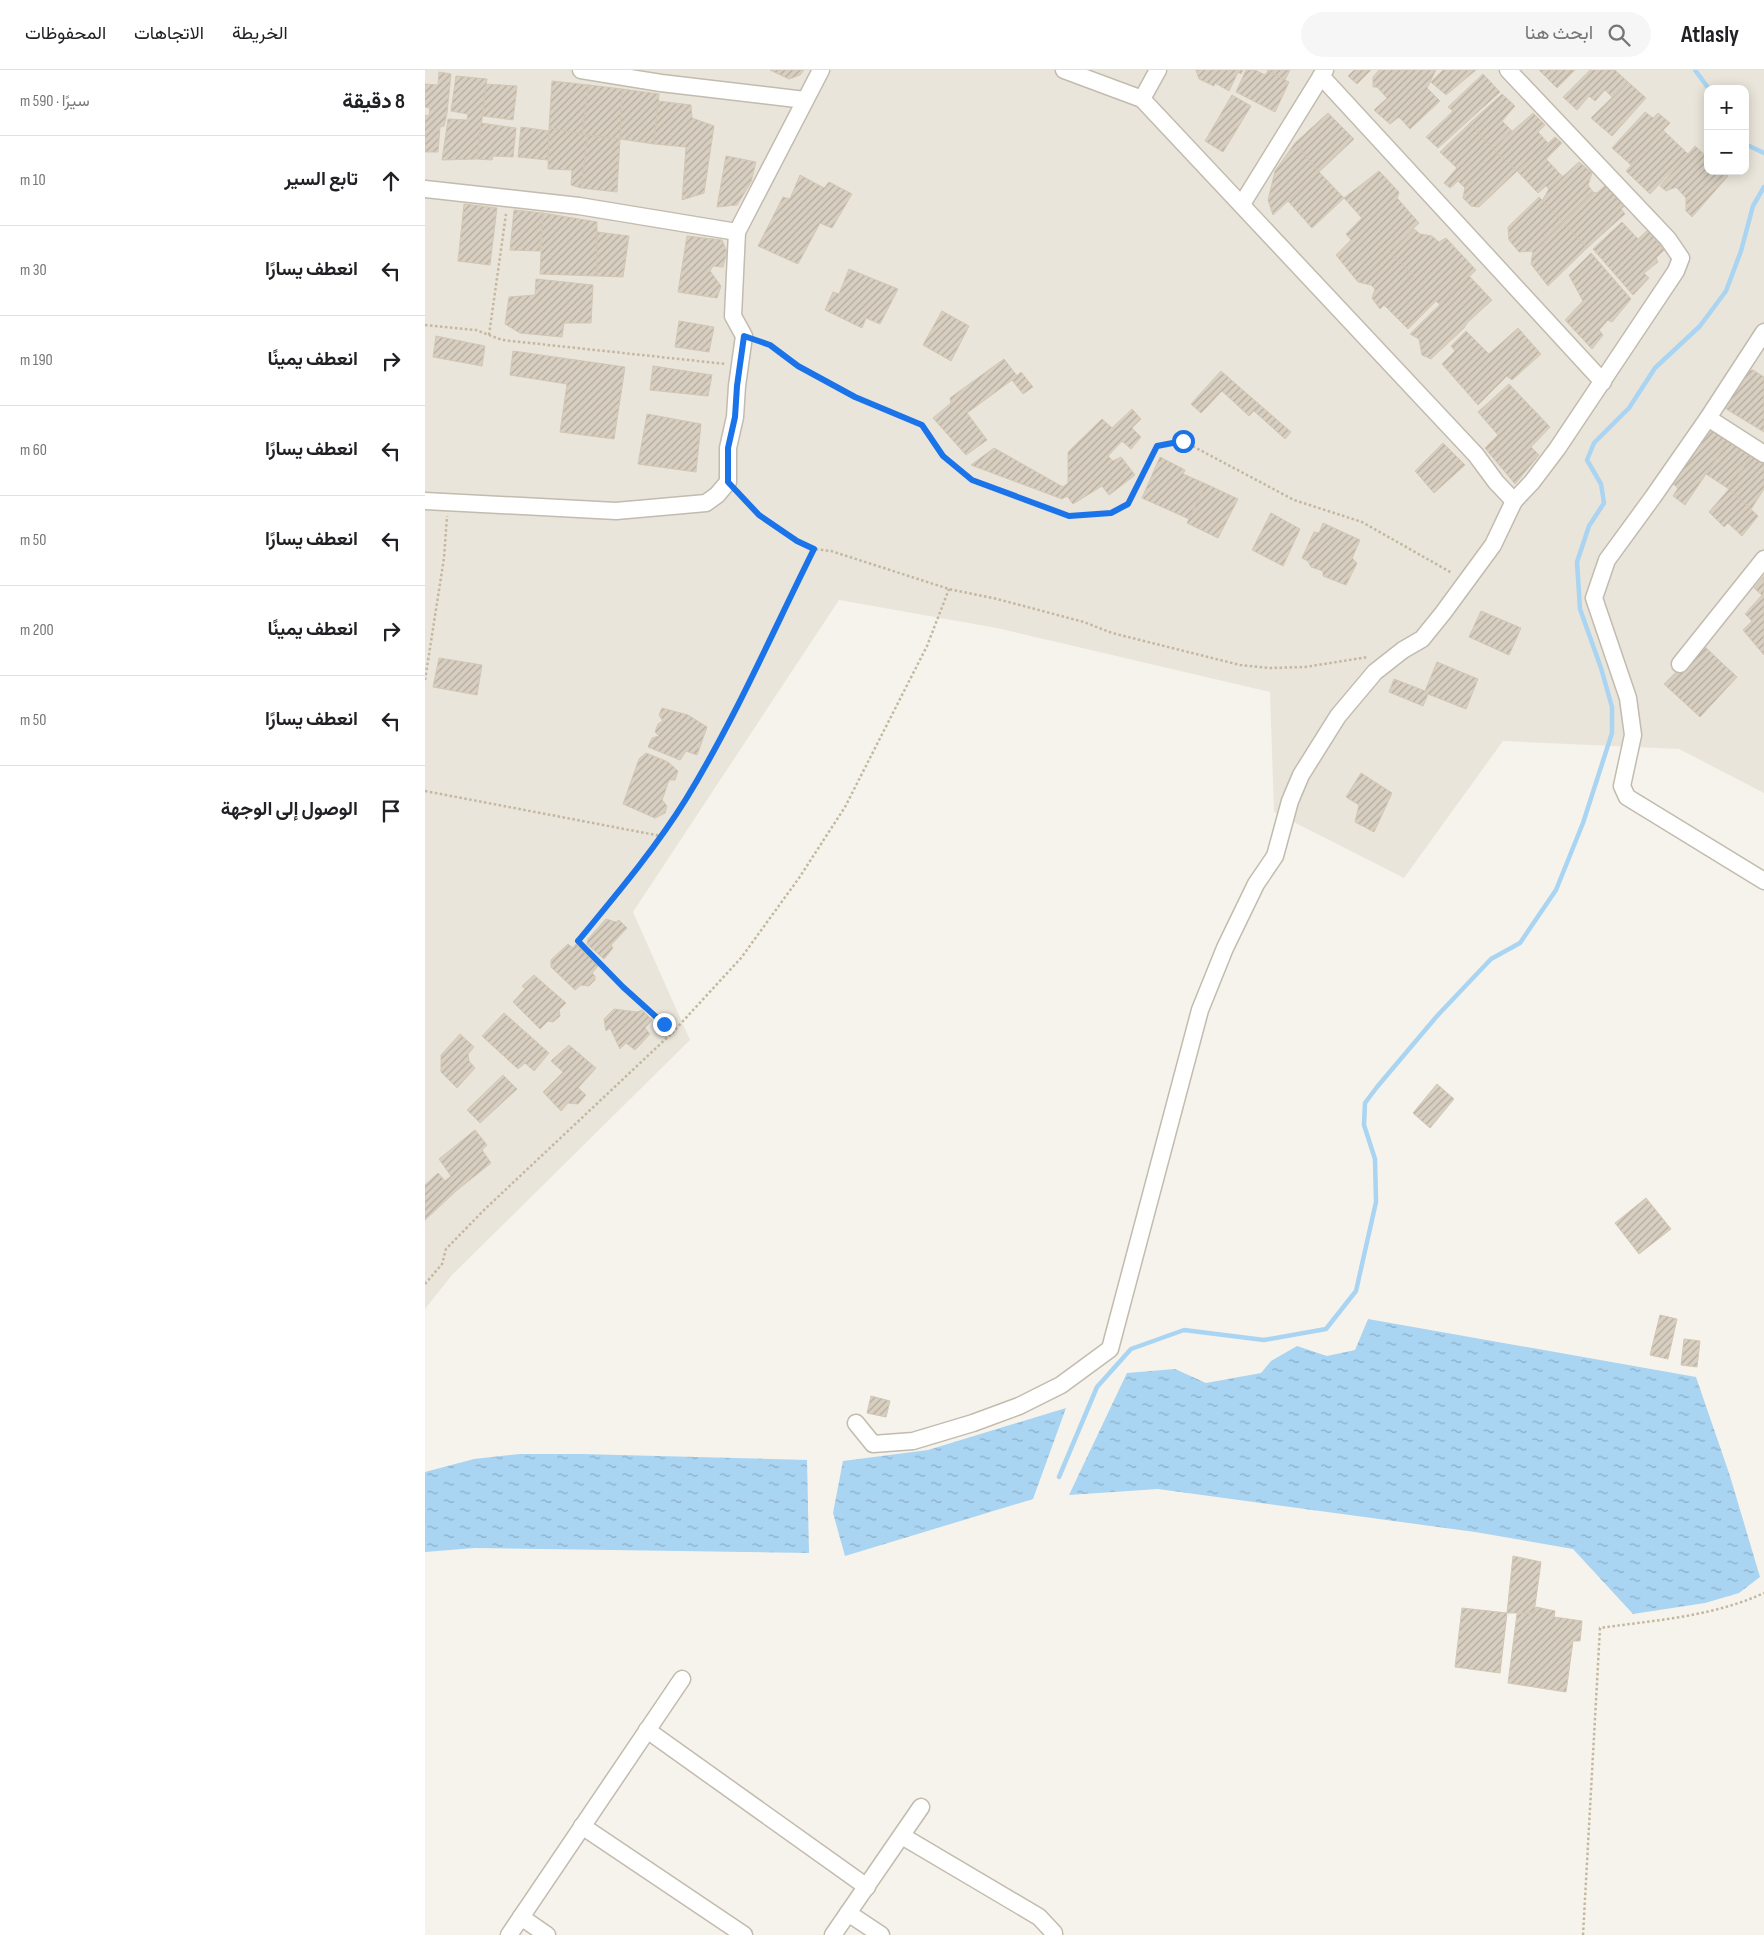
<!DOCTYPE html>
<html lang="ar">
<head>
<meta charset="utf-8">
<style>
  body { margin:0; font-family:"Sofia Sans Condensed",Vazirmatn,sans-serif; background:#f6f6f6; color:#202124; direction:rtl }
  .controls { position:absolute; right:15px; top:15px; display:grid; overflow:hidden; border-radius:10px; box-shadow:0 2px 12px #0003 }
  .controls button { width:45px; height:45px; display:grid; place-items:center; padding:0; border:0; border-bottom:1px solid #e0e0e0; background:#fff; color:#202124; font:25px sans-serif }
  .stop { position:absolute; width:15px; height:15px; margin:-11px; border:4px solid #1a73e8; border-radius:50%; background:#fff }
  .stop.end { background:#1a73e8; border-color:#fff; box-shadow:0 1px 5px #0008 }
  .list { margin:0; padding:0; list-style:none }
  h2 { display:flex; justify-content:space-between; align-items:center; height:65px; margin:0; padding:0 20px; font-size:21px }
  h2 small { font-size:16px; font-weight:400; color:#757577 }
  .list li { display:grid; grid-template-columns:32px 1fr auto; gap:15px; align-items:center; box-sizing:border-box; height:90px; padding:0 20px; border-top:1px solid #e0e0e0 }
  .list b { display:block; font-size:19px; white-space:nowrap }
  .list em { font-size:16px; font-style:normal; color:#757577 }
  .icon { flex:none; width:28px; height:28px; fill:none; stroke:currentColor; stroke-width:2; stroke-linecap:round; stroke-linejoin:round }
  .map { position:relative; flex:none; width:1339px; height:1865px; overflow:hidden; direction:ltr }
  header { display:flex; align-items:center; gap:30px; box-sizing:border-box; height:70px; padding:0 25px; background:#fff; border-bottom:1px solid #e0e0e0 }
  header strong { font-size:24px }
  nav { display:flex; gap:28px; margin-inline-start:auto; font-size:18px }
  .search { width:350px; height:45px; background:#f6f6f6; display:flex; align-items:center; gap:12px; box-sizing:border-box; padding:0 18px; border-radius:28px; color:#757577; font-size:19px }
  main { display:flex }
  aside { flex:1; background:#fff }
  .map>svg:first-child { display:block }
  .residential { fill:#eae5da; fill-rule:evenodd }
  .water { fill:url(#water-ripples) }
  .lines { fill:none; stroke-linecap:round; stroke-linejoin:round }
  .stream { stroke:#a9d4f2; stroke-width:4.5 }
  .building { fill:url(#building-hatch); stroke:#d3c7b4 }
  .minor-casing { stroke:#c2bbae; stroke-width:19 }
  .path { stroke:#c4b79f; stroke-width:2.5; stroke-dasharray:2.5 2.5; stroke-linecap:butt }
  .minor { stroke:#fff; stroke-width:16 }
  .route { stroke:#1a73e8; stroke-width:6 }
</style>
</head>
<body>
<header>
<strong>Atlasly</strong>
<div class="search"><svg class="icon" aria-label="search" viewBox="0 0 24 24"><circle cx="10" cy="10" r="6"/><path d="M15 15l6 6"/></svg>ابحث هنا</div>
<nav><a>الخريطة</a><a>الاتجاهات</a><a>المحفوظات</a></nav>
</header>
<main>
<div class="map">
<svg width="1339" height="1865" viewBox="0 0 1339 1865">
  <defs>
    <pattern id="water-ripples" width="26" height="14" patternUnits="userSpaceOnUse" patternTransform="scale(1.25)"><rect width="26" height="14" fill="#a9d4f2"/><path d="M2 4q2-2 4 0t4 0M15 11q2-2 4 0t4 0" fill="none" stroke="#8caec5"/></pattern>
    <pattern id="building-hatch" width="6" height="6" patternUnits="userSpaceOnUse" patternTransform="scale(1.25)"><rect width="6" height="6" fill="#d8cfc1"/><path d="M-1 1l2-2M0 6l6-6M5 7l2-2" fill="none" stroke="#b1aa9e"/></pattern>
  </defs>
  <rect width="100%" height="100%" fill="#f6f3ec"/>
  <path class="residential" d="M0 0H1339V723L1254 679 1078 671 979 808 849 742 845 622 572 558 414 530 208 842 265 970 27 1205 0 1239ZM1283 19H1320V101H1283Z"/>
  <g class="water">
    <path d="M943 1249 1271 1307 1305 1406 1335 1507 1314 1523 1280 1533 1208 1544 1148 1479 1050 1462 733 1419 644 1425 702 1303 750 1299 781 1313 836 1303 846 1291 872 1276 902 1286 930 1280Z"/>
    <path d="M641 1338 608 1429 420 1486 408 1443 418 1391 503 1380Z"/>
    <path d="M95 1384H156L382 1390 384 1483 50 1478 0 1482V1402L49 1389Z"/>
  </g>
  <g class="lines">
    <g class="stream">
      <path d="M1270 0 1284 19"/>
      <path d="M1320 74 1339 83"/>
      <path d="M634 1407 672 1317 706 1279 759 1260 839 1270 901 1259 931 1221 951 1132 950 1089 939 1055 940 1033 952 1017 1012 946 1066 889 1095 873 1131 820 1158 753 1187 663V637L1176 598 1155 539 1152 492 1164 456 1179 433 1176 414 1162 390 1169 373 1204 338 1230 298 1275 256 1301 221 1316 181 1328 136 1339 117"/>
    </g>
  </g>
  <g class="building">
    <path d="M345 0H379L375 5 364 9Z"/>
    <path d="M771 0H818L816 4 813 2 804 21 790 13 789 16 774 9Z"/>
    <path d="M821 0H830L840 5 843 1 864 12 850 42 811 22Z"/>
    <path d="M842 0H865L860 10Z"/>
    <path d="M929 0H946L932 14 923 6Z"/>
    <path d="M954 0H1011L1002 18 1015 31 985 59 974 47 965 54 949 40 962 28 952 17H948V7Z"/>
    <path d="M1018 0H1051L1021 25 1006 12Z"/>
    <path d="M1114 0H1150L1132 18Z"/>
    <path d="M1165 0H1190L1203 12 1187 27 1180 20 1170 31 1164 26 1152 40 1138 27Z"/>
    <path d="M14 2 26 4 22 43 19 56 15 57 13 82H0V45L4 46 5 38 0 37V14L13 15Z"/>
    <path d="M1058 4 1075 22 1013 78 1001 67 1028 41 1023 37Z"/>
    <path d="M31 6 62 9 52 89 17 90 23 49 42 50 43 44 26 41Z"/>
    <path d="M127 11 164 15 157 64 124 58Z"/>
    <path d="M1203 12 1221 28 1187 66 1166 48Z"/>
    <path d="M61 14 92 16 88 50 58 46Z"/>
    <path d="M164 15 197 19 195 69 157 64Z"/>
    <path d="M197 19 234 24 229 74 195 69Z"/>
    <path d="M1077 24 1090 36 1077 51 1087 61 1067 79 1045 53Z"/>
    <path d="M807 25 826 36 798 82 780 71Z"/>
    <path d="M233 31 266 35 267 48 289 56 279 123 257 130 261 77 229 74Z"/>
    <path d="M1220 42 1228 48 1233 43 1245 53 1206 95 1187 78Z"/>
    <path d="M903 43 929 69 894 102 870 73Z"/>
    <path d="M1108 43 1120 55 1113 62 1123 73 1092 101 1067 79Z"/>
    <path d="M56 53 91 58 88 87 68 86 67 90 52 89Z"/>
    <path d="M1045 53 1073 84 1040 118 1033 111 1025 118 1019 113 1032 98 1015 82Z"/>
    <path d="M96 57 124 61 123 90 93 87Z"/>
    <path d="M124 58 163 65 156 118 146 115 147 100 123 99Z"/>
    <path d="M1238 60 1263 84 1225 124 1201 101Z"/>
    <path d="M163 65 195 69 192 122 156 118Z"/>
    <path d="M1130 67 1137 73 1121 89 1138 107 1124 119 1121 116 1113 123 1092 101Z"/>
    <path d="M870 73 894 102 848 145 843 130 850 101Z"/>
    <path d="M1270 76 1283 88V101H1298L1303 106 1267 147 1261 141V128L1251 117 1241 121 1235 116Z"/>
    <path d="M1073 84 1092 101 1054 137 1046 136 1038 128 1040 118Z"/>
    <path d="M301 86 331 92 326 112 312 135 292 137Z"/>
    <path d="M1154 92 1167 103 1163 115 1168 122 1138 152 1117 131 1124 119Z"/>
    <path d="M954 101 974 122 972 128 994 153 933 212 911 185 926 170 921 164 937 148 919 128Z"/>
    <path d="M894 102 919 128 887 158 863 131Z"/>
    <path d="M375 105 399 118 404 112 427 124 407 158 395 153 373 194 333 176 358 127 365 129Z"/>
    <path d="M1182 114 1202 134 1196 139 1200 144 1162 178 1138 152 1168 122 1172 123Z"/>
    <path d="M1114 127 1138 152 1108 181 1094 182 1084 170 1083 157Z"/>
    <path d="M39 134 72 138 65 195 33 191Z"/>
    <path d="M89 140 118 143 115 181 85 180Z"/>
    <path d="M118 143 172 152V206L115 204Z"/>
    <path d="M1138 152 1162 178 1123 216 1106 194 1108 181Z"/>
    <path d="M1197 152 1213 169 1223 160 1239 180 1231 188 1233 192 1219 203 1224 208 1208 225 1168 179Z"/>
    <path d="M989 159 995 164 1007 166 1014 172 1021 168 1051 200 1015 235 1011 231 983 259 959 235 989 206 964 182Z"/>
    <path d="M172 162 204 166 198 207 172 206Z"/>
    <path d="M262 166 297 170 302 182 298 197 288 196 285 201 296 216 292 228 253 222Z"/>
    <path d="M964 182 989 206 955 239 947 228 950 219 946 215 933 212Z"/>
    <path d="M1166 183 1206 229 1187 252 1183 250 1174 260 1178 265 1167 279 1140 250 1158 231 1144 205Z"/>
    <path d="M424 199 473 219 455 254 441 248 437 258 400 240 408 222 414 224Z"/>
    <path d="M1044 206 1067 230 1042 253 1039 258 1006 289 997 285 994 269 985 264Z"/>
    <path d="M111 209 168 215 166 253H139L137 267 95 263 80 254 84 227 110 225Z"/>
    <path d="M517 241 544 256 526 291 498 275Z"/>
    <path d="M254 251 289 257 284 282 250 277Z"/>
    <path d="M1093 258 1116 284 1087 310 1082 306 1053 335 1017 294 1030 281 1026 276 1041 261 1064 284Z"/>
    <path d="M11 266 60 276 57 296 8 287Z"/>
    <path d="M88 281 200 297 189 369 135 362 142 314 85 305Z"/>
    <path d="M579 289 592 306 596 302 608 317 598 324 587 310 542 343 562 370 541 385 508 348 526 333 525 328Z"/>
    <path d="M228 296 287 305 283 326 225 320Z"/>
    <path d="M1328 300 1339 307V362L1293 334 1313 303Z"/>
    <path d="M796 301 866 362 860 369 829 341 824 346 797 321 776 343 766 334Z"/>
    <path d="M1084 314 1125 357 1106 377 1114 385 1090 414 1060 378 1073 365 1053 342Z"/>
    <path d="M707 339 716 349 707 358 716 367 706 379 697 371 683 386 688 391 696 387 710 405 684 425 677 416 648 434 642 426 637 429 546 395 569 378 638 417 643 413V382L677 349 687 358Z"/>
    <path d="M222 344 276 354 271 402 213 394Z"/>
    <path d="M1281 351 1306 367 1260 435 1248 426 1253 418 1243 410Z"/>
    <path d="M1306 367 1330 381 1304 419 1281 404Z"/>
    <path d="M1018 373 1040 395 1009 423 990 401Z"/>
    <path d="M1330 381 1339 387V419L1326 439 1304 419Z"/>
    <path d="M735 387 760 400 758 404 781 414 764 449 717 428Z"/>
    <path d="M781 414 813 429 793 468 762 453Z"/>
    <path d="M1304 419 1333 446 1317 466 1303 453 1299 457 1284 442Z"/>
    <path d="M846 443 875 459 858 496 827 480Z"/>
    <path d="M898 453 935 470 927 488 932 493 921 515 898 506V501L886 497 883 491 877 488 889 462 894 463Z"/>
    <path d="M1339 506V527L1329 518Z"/>
    <path d="M1337 525 1339 527V585L1318 560 1327 551 1320 544Z"/>
    <path d="M1056 541 1096 558 1084 585 1044 567Z"/>
    <path d="M1278 575 1312 607 1275 647 1239 614Z"/>
    <path d="M14 588 57 595 52 625 8 617Z"/>
    <path d="M1012 592 1053 609 1041 639 1003 624 998 636 964 622 969 609 1000 621Z"/>
    <path d="M237 638 263 645 282 657 272 685 261 681 255 690 223 677 227 668 234 666 230 662 233 654 238 651 234 645Z"/>
    <path d="M221 683 243 692 253 701 250 710H244L237 730 242 736 240 743 230 748 198 734 214 689Z"/>
    <path d="M936 703 967 723 949 762 930 752 934 735 921 727Z"/>
    <path d="M181 849 191 852 194 850 202 858 186 875 188 878 179 889 162 874 163 869Z"/>
    <path d="M143 874 148 878 151 874 173 896 167 903 170 906V910L164 916 156 915 150 920 126 897V890Z"/>
    <path d="M109 905 141 933 134 940 135 946 128 952 123 951 115 959 88 932 100 919 97 916Z"/>
    <path d="M189 939 212 942 217 940 227 950 220 958 225 964 210 980 201 973 195 979 185 958 181 961 179 949Z"/>
    <path d="M79 943 124 983 109 1001 100 993 93 999 57 966Z"/>
    <path d="M35 964 49 977 43 984 44 991 50 998 32 1018 16 1002V985Z"/>
    <path d="M144 975 171 998 153 1018 161 1025 153 1034 143 1033 136 1041 118 1022 138 1002 126 991Z"/>
    <path d="M78 1005 92 1019 55 1053 42 1040Z"/>
    <path d="M1012 1014 1029 1029 1005 1058 988 1043Z"/>
    <path d="M50 1060 62 1075 57 1080 66 1093 31 1121 0 1150V1115L13 1103 20 1111 26 1106 14 1089Z"/>
    <path d="M1221 1128 1246 1159 1214 1184 1190 1153Z"/>
    <path d="M1235 1245 1252 1249 1243 1289 1225 1285Z"/>
    <path d="M1259 1269 1275 1271 1272 1297 1256 1295Z"/>
    <path d="M446 1326 465 1331 461 1347 442 1343Z"/>
    <path d="M1088 1486 1116 1492 1109 1543H1082Z"/>
    <path d="M1111 1537 1130 1541 1129 1547 1157 1551 1155 1571H1148L1141 1622 1083 1613 1092 1544 1109 1543Z"/>
    <path d="M1037 1538 1082 1543 1075 1603 1030 1597Z"/>
  </g>
  <g class="lines">
    <g class="minor-casing">
      <g id="minor">
        <path d="M156 0 236 13 380 30"/>
        <path d="M639 0 717 29 1051 385 1071 412 1089 431 1107 412 1132 379 1251 201 1256 188 1243 169 1083 0"/>
        <path d="M896 6 1178 312"/>
        <path d="M717 29 733 0"/>
        <path d="M0 119 154 136 312 162"/>
        <path d="M817 134 900 0"/>
        <path d="M1339 262 1283 348 1228 427 1182 490 1169 528 1203 628 1208 665 1197 716 1202 727 1339 811"/>
        <path d="M1283 348 1339 384"/>
        <path d="M0 431 191 441 281 433 292 425 303 412V378L310 347 312 316 319 266 308 246 312 162 396 0"/>
        <path d="M1255 594 1339 489"/>
        <path d="M431 1353 448 1374 488 1371 548 1353 594 1336 636 1315 685 1279 775 940 800 878 831 814 850 786 865 731 876 705 913 646 950 602 978 580 997 569 1018 543 1068 475 1089 431"/>
        <path d="M222 1660 442 1817"/>
        <path d="M157 1756 319 1865"/>
        <path d="M477 1766 614 1847 629 1863V1865"/>
        <path d="M423 1843 456 1865"/>
        <path d="M96 1847 122 1865"/>
        <path d="M84 1865 257 1609"/>
        <path d="M408 1865 496 1737"/>
      </g>
    </g>
    <g class="path">
      <path d="M0 255 51 260 77 270 301 294"/>
      <path d="M64 265 81 144"/>
      <path d="M335 271 345 275 373 296 430 327 497 355 518 386 547 410 644 446 686 443 703 434 732 377 758 371 869 430 937 452 1027 503"/>
      <path d="M315 424 334 445 372 471 389 479 406 481 524 519 572 529 659 552 687 563 815 595 845 598 880 597 943 587"/>
      <path d="M0 610 19 488 22 446"/>
      <path d="M0 721 236 766"/>
      <path d="M247 963 316 888 374 808 420 737 502 576 524 519"/>
      <path d="M0 1214 17 1194 21 1179 59 1140 247 963 153 871C191 825 230 779 261 729 310 649 347 563 389 479"/>
      <path d="M1158 1865 1175 1558C1230 1550 1287 1547 1339 1523"/>
    </g>
    <use href="#minor" class="minor"/>
  </g>
  <g class="lines">
    <path class="route" d="M239 954 198 917 153 871C191 825 230 779 261 729 310 649 347 563 389 479L372 471 334 445 303 412V378L310 347 312 316 319 266 345 275 373 296 430 327 497 355 518 386 547 410 644 446 686 443 703 434 732 376 758 371"/>
  </g>
</svg>
<div class="controls">
<button>+</button>
<button>−</button>
</div>
<div class="stop" style="left:758px;top:371px"></div>
<div class="stop end" style="left:239px;top:954px"></div>
</div>
<aside>
<h2>8 دقيقة<small>سيرًا · 590 m</small></h2>
<ul class="list">
<li><svg class="icon" aria-label="ahead" viewBox="0 0 24 24"><path d="M12 20V5M6 11l6-6 6 6"/></svg><div><b>تابع السير</b></div><em>10 m</em></li>
<li><svg class="icon" aria-label="left" viewBox="0 0 24 24"><path d="M17 20v-9H6M10 6l-5 5 5 5"/></svg><div><b>انعطف يسارًا</b></div><em>30 m</em></li>
<li><svg class="icon" aria-label="right" viewBox="0 0 24 24"><path d="M7 20v-9h11M14 6l5 5-5 5"/></svg><div><b>انعطف يمينًا</b></div><em>190 m</em></li>
<li><svg class="icon" aria-label="left" viewBox="0 0 24 24"><path d="M17 20v-9H6M10 6l-5 5 5 5"/></svg><div><b>انعطف يسارًا</b></div><em>60 m</em></li>
<li><svg class="icon" aria-label="left" viewBox="0 0 24 24"><path d="M17 20v-9H6M10 6l-5 5 5 5"/></svg><div><b>انعطف يسارًا</b></div><em>50 m</em></li>
<li><svg class="icon" aria-label="right" viewBox="0 0 24 24"><path d="M7 20v-9h11M14 6l5 5-5 5"/></svg><div><b>انعطف يمينًا</b></div><em>200 m</em></li>
<li><svg class="icon" aria-label="left" viewBox="0 0 24 24"><path d="M17 20v-9H6M10 6l-5 5 5 5"/></svg><div><b>انعطف يسارًا</b></div><em>50 m</em></li>
<li><svg class="icon" aria-label="arrive" viewBox="0 0 24 24"><path d="M6 21V4h12l-3 4 3 4H6"/></svg><div><b>الوصول إلى الوجهة</b></div></li>
</ul>
</aside>
</main>
</body>
</html>
